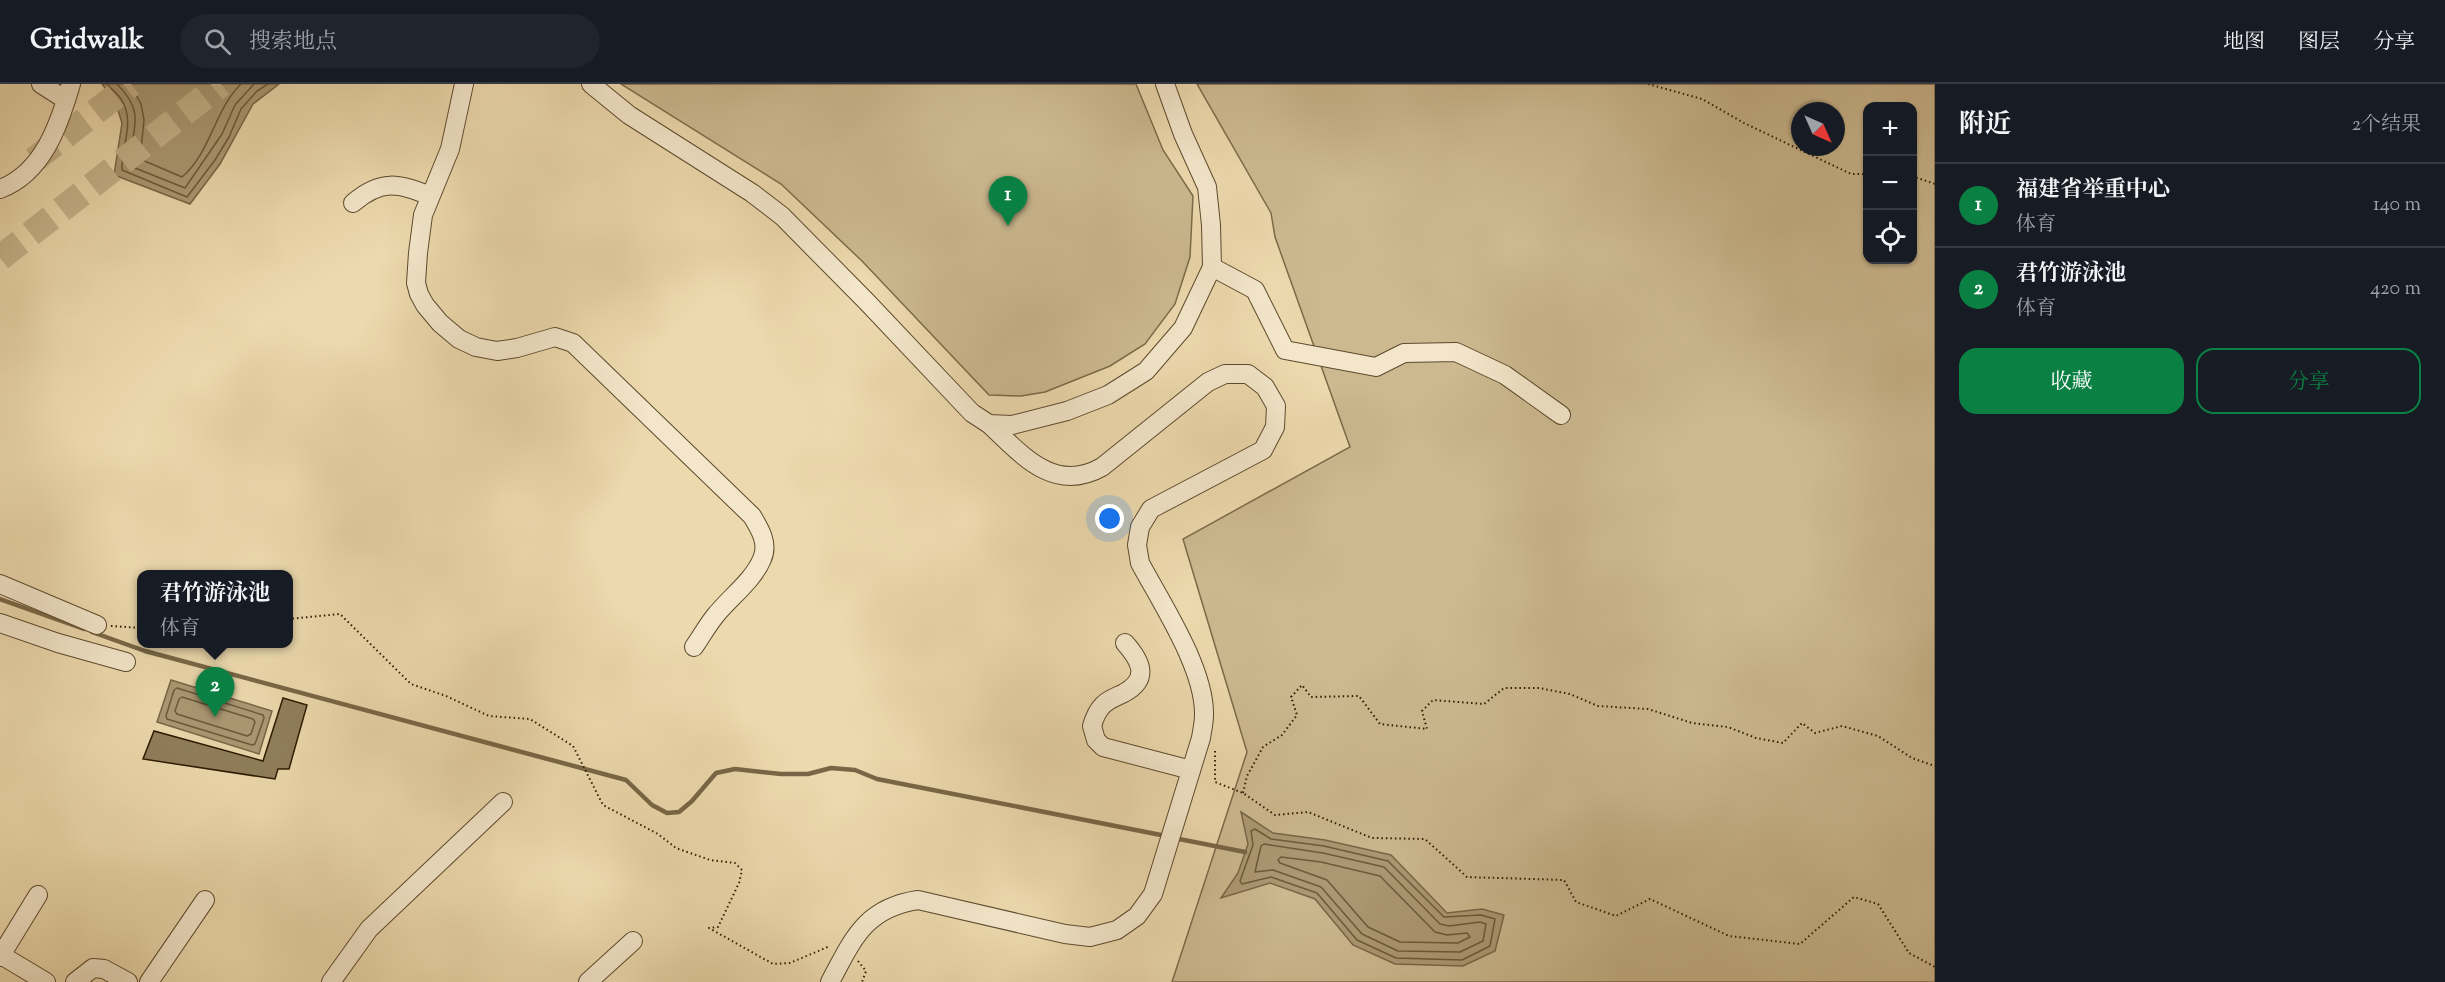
<!DOCTYPE html>
<html lang="zh">
<head>
<meta charset="utf-8">
<style>
  body { margin:0; font-family:"Sorts Mill Goudy","Noto Serif SC",serif; background:#20242c; color:#f1f3f6 }
  .controls { position:absolute; right:18px; top:18px; display:grid; overflow:hidden; border-radius:12px; box-shadow:0 2px 4px #0004 }
  .controls button { width:54px; height:54px; display:grid; place-items:center; padding:0; border:0; border-bottom:2px solid #363941; background:#171b24; color:#f1f3f6; font:30px sans-serif }
  .compass { position:absolute; left:1791px; top:18px; width:54px; height:54px; border-radius:50%; background:#171b24; box-shadow:0 2px 4px #0004; rotate:135deg }
  .you { position:absolute; left:1110px; top:435px; width:21px; height:21px; margin:-15px; border:4px solid #fff; border-radius:50%; background:#1a73e8; box-shadow:0 0 0 9px #1a73e833 }
  .badge { display:grid; place-items:center; width:39px; height:39px; border-radius:50%; background:#0b8043; color:#fff; font-size:20px; font-weight:700 }
  .pin { position:absolute; translate:-50% -50px; filter:drop-shadow(0 2px 3px #0008) }
  .pin::after { content:''; position:absolute; top:32px; width:21px; height:18px; background:inherit; clip-path:polygon(0 0,100% 0,50% 100%) }
  .popup { position:absolute; left:137px; top:486px; width:156px; height:78px; box-sizing:border-box; display:grid; place-content:center; border-radius:12px; background:#171b24; filter:drop-shadow(0 2px 4px #0005); font-size:20px; white-space:nowrap; color:#9ea1a6 }
  .popup b { font-size:22px; color:#f1f3f6 }
  .popup::after { content:''; position:absolute; left:50%; top:100%; margin-left:-12px; border:12px solid transparent; border-top-color:#171b24 }
  .list { margin:0; padding:0; list-style:none }
  h2 { display:flex; justify-content:space-between; align-items:center; height:78px; margin:0; padding:0 24px; font-size:26px }
  h2 small { font-size:20px; font-weight:400; color:#9ea1a6 }
  .list li { display:grid; grid-template-columns:39px 1fr auto; gap:18px; align-items:center; box-sizing:border-box; height:84px; padding:0 24px; border-top:2px solid #363941 }
  .list b { display:block; font-size:22px; white-space:nowrap }
  .list p { margin:0; font-size:20px; white-space:nowrap; color:#9ea1a6 }
  .list em { font-size:20px; font-style:normal; color:#9ea1a6 }
  .actions { display:flex; gap:12px; padding:18px 24px }
  .actions a { flex:1; padding:14px 0; border:2px solid #0b8043; border-radius:18px; text-align:center; font-size:21px; color:#0b8043 }
  .actions .main { background:#0b8043; color:#fff }
  .icon { flex:none; width:33px; height:33px; fill:none; stroke:currentColor; stroke-width:2; stroke-linecap:round; stroke-linejoin:round }
  .map { position:relative; flex:none; width:1935px; height:898px; overflow:hidden }
  header { display:flex; align-items:center; gap:36px; box-sizing:border-box; height:84px; padding:0 30px; background:#171b24; border-bottom:2px solid #363941 }
  header strong { font-size:28px }
  nav { display:flex; gap:33px; margin-inline-start:auto; font-size:21px }
  .search { width:420px; height:54px; background:#20242c; display:flex; align-items:center; gap:15px; box-sizing:border-box; padding:0 21px; border-radius:33px; color:#9ea1a6; font-size:22px }
  main { display:flex }
  aside { flex:1; background:#171b24 }
  .map>svg:first-child { display:block }
  .green { fill:#ccb990; stroke:#7c6a49; stroke-width:1.5; fill-rule:evenodd }
  .water { fill:#ab9873; stroke:#796646; stroke-width:1.5 }
  .lines { fill:none; stroke-linecap:round; stroke-linejoin:round }
  .shore { stroke:#6c5a3a; stroke-width:1.5 }
  .stream { stroke:#796646; stroke-width:4.5 }
  .building { fill:#907e5b; stroke:#2d1b02; stroke-width:1.5 }
  .highway-tunnel { stroke:#c6b38b; stroke-width:26; stroke-dasharray:26 13; stroke-linecap:butt }
  .minor-casing { stroke:#5d4a2d; stroke-width:20 }
  .path { stroke:#2d1b02; stroke-width:2; stroke-dasharray:1.5 3; stroke-linecap:butt }
  .minor { stroke:#f3e6ca; stroke-width:18 }
</style>
</head>
<body>
<header>
<strong>Gridwalk</strong>
<div class="search"><svg class="icon" aria-label="search" viewBox="0 0 24 24"><circle cx="10" cy="10" r="6"/><path d="M15 15l6 6"/></svg>搜索地点</div>
<nav><a>地图</a><a>图层</a><a>分享</a></nav>
</header>
<main>
<div class="map">
<svg width="1935" height="898" viewBox="0 0 1935 898">
  <rect width="100%" height="100%" fill="#ecd9ad"/>
  <filter id="stains"><feTurbulence type="fractalNoise" baseFrequency=".00333" numOctaves="4"/><feColorMatrix values="0 0 0 0 .2 0 0 0 0 .09 0 0 0 0 .02 0 0 0 .5 -.17"/></filter>
  <radialGradient id="worn" r=".72"><stop offset=".6" stop-color="#630" stop-opacity="0"/><stop offset="1" stop-color="#630" stop-opacity=".3"/></radialGradient>
  <g class="green">
    <path d="M621 0H1136L1163 66 1193 112 1190 173 1175 220 1145 260 1110 282 1045 308 1021 312 989 311 862 177 781 100Z"/>
    <path d="M1197 0H1935V898H1172L1247 668 1183 455 1350 363 1275 153 1271 129ZM1868 22H1912V176H1868ZM1800 27H1836V63H1800Z"/>
  </g>
  <g class="water">
    <path d="M102 0H279L253 20 220 80 190 120 114 91 122 39 115 17Z"/>
    <path d="M171 596 272 627 259 670 157 638Z"/>
    <path d="M1241 728 1273 749 1325 756 1391 771 1447 829 1482 825 1504 831 1495 867 1463 882 1395 880 1353 861 1315 815 1270 799 1221 814 1238 789 1248 760Z"/>
  </g>
  <g class="lines">
    <g class="shore">
      <path d="M107 0C111 5 117 9 121 15 136 38 121 62 122 86L187 113 215 76 229 53 241 25 257 7 268 0"/>
      <path d="M117 0C149 32 129 47 130 82L185 104 222 50 235 21 254 0"/>
      <path d="M130 0 141 20 144 36 140 75 182 93C210 70 215 25 241 0"/>
      <path d="M177 604 263 631 264 634 255 660 252 661 167 635 166 632 174 606Z"/>
      <path d="M182 613 253 635 255 638 251 650 247 652 177 630 175 627 179 615Z"/>
      <path d="M1255 745 1271 755 1324 762 1388 777 1444 833 1481 831 1495 835 1490 862 1462 876 1396 874 1357 856 1317 809 1271 793 1242 800 1240 797 1253 761 1251 747Z"/>
      <path d="M1264 760 1323 769 1384 783 1440 840 1449 842 1480 838 1486 840 1483 857 1460 868 1398 867 1362 850 1321 803 1273 786 1255 788 1261 762Z"/>
      <path d="M1281 773 1321 778 1380 792 1435 848 1447 851 1467 849 1470 853 1458 859 1400 858 1368 843 1327 796 1280 779 1278 776Z"/>
    </g>
    <g class="stream">
      <path d="M0 515 84 545"/>
      <path d="M92 548 145 567 626 696 652 721 667 729 679 728 692 717 716 689 735 685 781 690H808L831 684 855 686 877 695 1166 752"/>
      <path d="M1174 754 1245 768"/>
    </g>
  </g>
  <path class="building" d="M283 614 307 621 289 685H278L275 695 143 675 154 647 263 677Z"/>
  <g class="lines">
    <g class="highway-tunnel">
      <path d="M34 76 131 0"/>
      <path d="M0 174 221 0"/>
    </g>
    <g class="minor-casing">
      <g id="minor">
        <path d="M41 0 66 16"/>
        <path d="M464 0 450 65 423 131 418 169 416 199 419 210 425 221 440 239 459 255 476 263 497 267 517 264 555 253 573 259 752 432C760 445 769 460 762 475 753 497 729 514 715 532 707 542 701 553 694 563"/>
        <path d="M591 0 629 31 752 109 782 132 867 218 972 329 989 340 1012 341 1067 327 1108 311 1146 287 1183 244 1212 183 1211 141 1207 103 1183 50 1165 0"/>
        <path d="M0 105C43 89 59 41 71 0"/>
        <path d="M353 119C381 95 399 99 430 112"/>
        <path d="M1212 183 1255 206 1285 266 1376 283 1404 269 1456 268 1505 291 1561 331"/>
        <path d="M0 500 97 541"/>
        <path d="M0 539 58 559 126 578"/>
        <path d="M1125 559C1141 577 1150 595 1124 609 1116 613 1109 615 1103 621 1097 627 1094 635 1092 642L1096 656 1103 663 1191 686"/>
        <path d="M1 871 46 898"/>
        <path d="M0 873 38 811"/>
        <path d="M75 898 93 884 104 885 128 898"/>
        <path d="M149 898 205 816"/>
        <path d="M331 898 369 845 503 718"/>
        <path d="M588 898 633 857"/>
        <path d="M830 898C853 855 865 824 918 816L1065 850 1090 853 1117 846 1137 832 1153 810 1201 654C1202 647 1204 639 1204 631 1205 585 1162 520 1140 479L1137 461 1140 443 1151 425 1263 366 1275 343 1276 322 1265 303 1248 290H1225L1208 298 1102 383C1054 410 1022 371 989 340"/>
      </g>
    </g>
    <g class="path">
      <path d="M1648 0 1702 15 1744 39 1851 90H1868"/>
      <path d="M1912 92 1935 100"/>
      <path d="M288 535 340 530 411 600 446 612 489 632 530 635 573 662 603 721 658 750 676 764 710 776 735 779 742 786 739 799 718 843 709 844 773 880 790 879 830 862"/>
      <path d="M111 542 142 544"/>
      <path d="M1215 667V698L1243 709 1275 731 1308 728 1372 754 1425 755 1467 793 1564 796 1576 818 1616 832 1650 815 1729 852 1800 860 1854 813 1878 820 1909 869 1935 883"/>
      <path d="M1243 709 1247 692 1263 663 1282 651 1297 631 1291 613 1302 601 1311 613 1359 612 1380 640 1427 645 1422 627 1433 616 1484 620 1504 604H1539L1570 610 1598 622 1648 625 1692 639 1728 643 1756 654 1783 659 1802 639 1815 649 1842 642 1878 652 1912 674 1935 682"/>
      <path d="M858 877 866 887 862 898"/>
    </g>
    <use href="#minor" class="minor"/>
  </g>
  <rect width="100%" height="100%" filter="url(#stains)"/>
  <rect width="100%" height="100%" fill="url(#worn)"/>
</svg>
<div class="controls">
<button>+</button>
<button>−</button>
<button><svg class="icon" aria-label="locate" viewBox="0 0 24 24"><circle cx="12" cy="12" r="6"/><path d="M12 2v4M12 18v4M2 12h4M18 12h4"/></svg></button>
</div>
<svg class="compass" viewBox="-18 -18 36 36"><path d="M0-13l5 13h-10z" fill="#e53935"/><path d="M0 13l5-13h-10z" fill="#9ea1a6"/></svg>
<div class="you"></div>
<div class="pin badge" style="left:1008px;top:142px">1</div>
<div class="pin badge" style="left:215px;top:633px">2</div>
<div class="popup"><b>君竹游泳池</b>体育</div>
</div>
<aside>
<h2>附近<small>2个结果</small></h2>
<ul class="list">
<li><span class="badge">1</span><div><b>福建省举重中心</b><p>体育</p></div><em>140 m</em></li>
<li><span class="badge">2</span><div><b>君竹游泳池</b><p>体育</p></div><em>420 m</em></li>
</ul>
<div class="actions"><a class="main">收藏</a><a>分享</a></div>
</aside>
</main>
</body>
</html>
